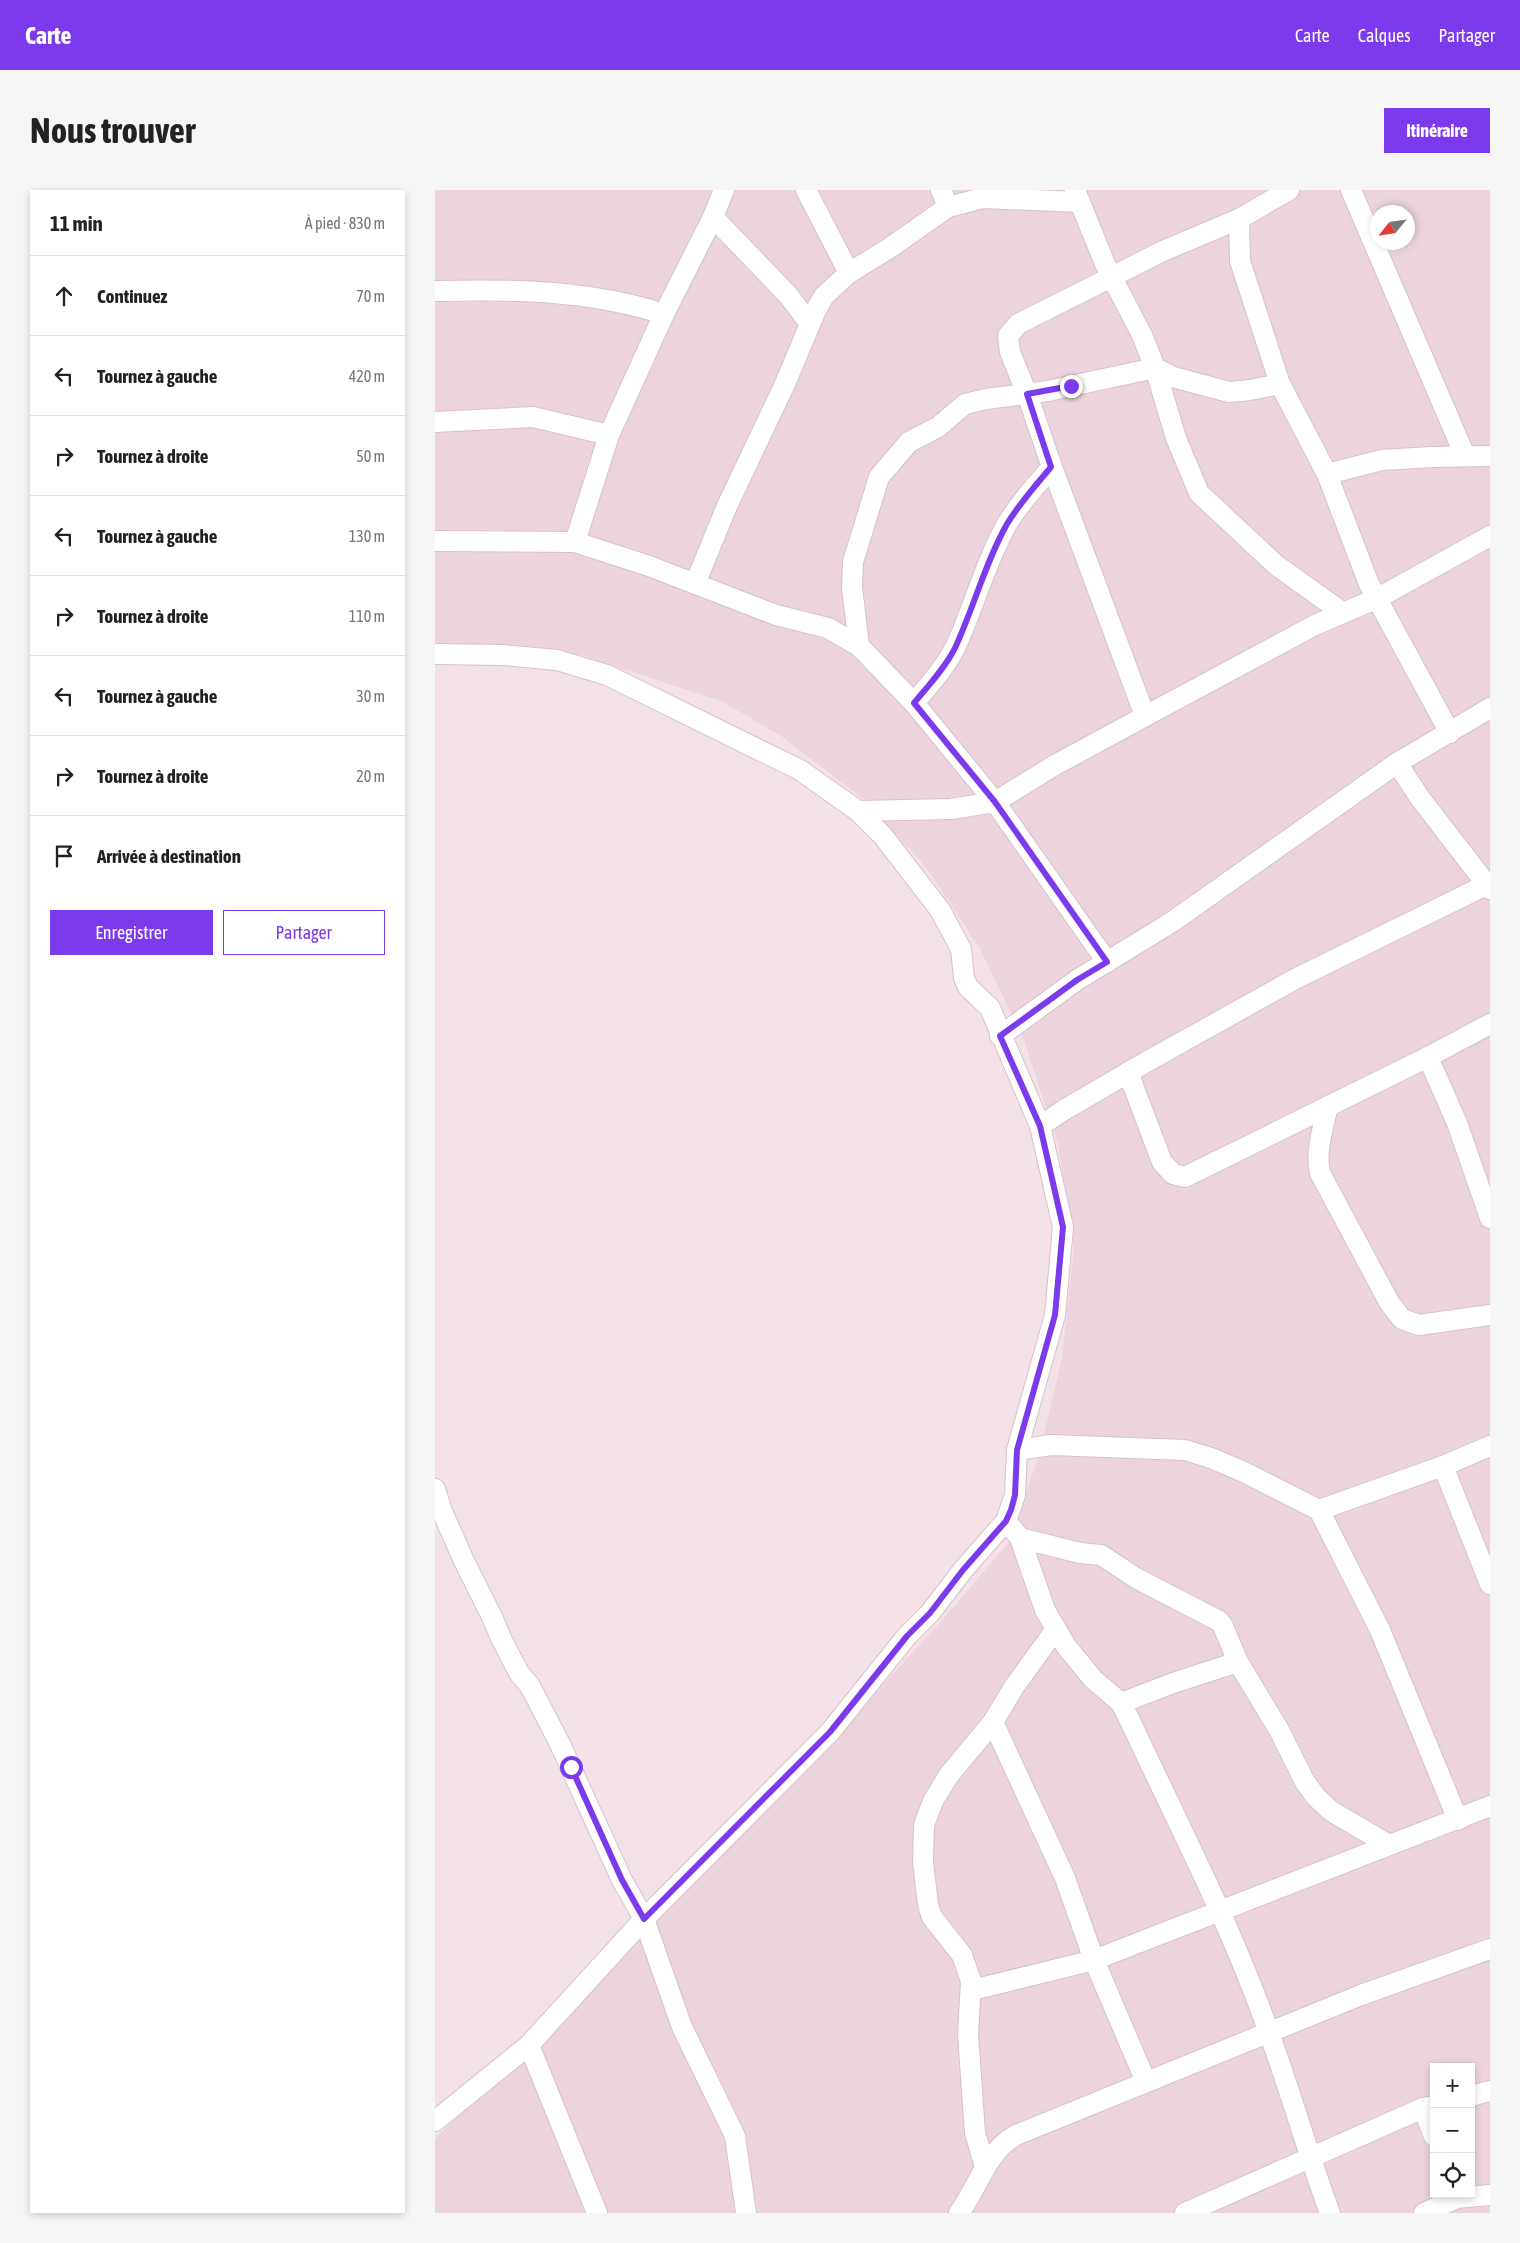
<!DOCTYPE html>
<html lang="fr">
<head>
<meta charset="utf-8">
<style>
  body { margin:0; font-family:"Asap Condensed",sans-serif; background:#f6f6f6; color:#222 }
  .controls { position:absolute; right:15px; bottom:15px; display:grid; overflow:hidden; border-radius:0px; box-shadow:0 2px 8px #0003 }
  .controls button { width:45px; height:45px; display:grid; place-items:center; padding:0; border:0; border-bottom:1px solid #e0e0e0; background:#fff; color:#222; font:25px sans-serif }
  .compass { position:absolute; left:935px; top:15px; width:45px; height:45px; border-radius:50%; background:#fff; box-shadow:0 2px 8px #0003; rotate:240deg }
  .stop { position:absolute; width:15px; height:15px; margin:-11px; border:4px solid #7c3aed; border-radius:50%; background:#fff }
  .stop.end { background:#7c3aed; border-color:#fff; box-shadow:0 1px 5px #0008 }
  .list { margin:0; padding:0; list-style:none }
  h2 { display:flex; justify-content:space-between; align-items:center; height:65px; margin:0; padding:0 20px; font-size:21px }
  h2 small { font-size:16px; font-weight:400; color:#767676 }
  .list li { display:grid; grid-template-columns:32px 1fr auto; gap:15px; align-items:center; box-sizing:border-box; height:80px; padding:0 20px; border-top:1px solid #e0e0e0 }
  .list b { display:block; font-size:19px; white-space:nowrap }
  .list em { font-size:16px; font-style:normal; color:#767676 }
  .actions { display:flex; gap:10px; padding:15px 20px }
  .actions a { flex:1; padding:11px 0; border:1px solid #7c3aed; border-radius:0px; text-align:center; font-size:18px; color:#7c3aed }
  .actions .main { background:#7c3aed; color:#fff }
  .icon { flex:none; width:28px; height:28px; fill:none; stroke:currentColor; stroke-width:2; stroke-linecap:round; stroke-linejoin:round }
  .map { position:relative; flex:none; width:1055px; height:2023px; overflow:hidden; border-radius:0px }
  header { display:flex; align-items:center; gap:30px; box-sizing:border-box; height:70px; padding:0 25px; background:#7c3aed; color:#fff }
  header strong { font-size:24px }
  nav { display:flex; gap:28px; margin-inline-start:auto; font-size:18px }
  .intro { display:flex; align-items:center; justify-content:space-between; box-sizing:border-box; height:120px; padding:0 30px }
  h1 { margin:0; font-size:35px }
  .button { padding:12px 22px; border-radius:0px; background:#7c3aed; color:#fff; font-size:18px; font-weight:700 }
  main { display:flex; gap:30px; padding:0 30px }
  aside { flex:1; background:#fff; border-radius:0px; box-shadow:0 2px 8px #0003 }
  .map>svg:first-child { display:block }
  .residential { fill:#ebd4de; fill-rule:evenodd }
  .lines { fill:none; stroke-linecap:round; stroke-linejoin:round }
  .minor-casing { stroke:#dabfca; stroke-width:22 }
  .minor { stroke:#fff; stroke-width:20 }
  .route { stroke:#7c3aed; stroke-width:6 }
</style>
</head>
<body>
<header>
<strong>Carte</strong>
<nav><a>Carte</a><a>Calques</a><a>Partager</a></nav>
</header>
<div class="intro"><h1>Nous trouver</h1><a class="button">Itinéraire</a></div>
<main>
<aside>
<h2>11 min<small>À pied · 830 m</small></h2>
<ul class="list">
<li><svg class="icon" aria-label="ahead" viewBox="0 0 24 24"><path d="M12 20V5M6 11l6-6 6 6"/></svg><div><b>Continuez</b></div><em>70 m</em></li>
<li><svg class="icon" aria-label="left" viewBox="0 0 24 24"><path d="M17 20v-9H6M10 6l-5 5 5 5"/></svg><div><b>Tournez à gauche</b></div><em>420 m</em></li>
<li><svg class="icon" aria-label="right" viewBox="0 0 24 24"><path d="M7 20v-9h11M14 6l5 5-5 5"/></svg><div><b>Tournez à droite</b></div><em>50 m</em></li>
<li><svg class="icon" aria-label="left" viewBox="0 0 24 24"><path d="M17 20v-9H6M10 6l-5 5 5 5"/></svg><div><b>Tournez à gauche</b></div><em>130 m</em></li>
<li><svg class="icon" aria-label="right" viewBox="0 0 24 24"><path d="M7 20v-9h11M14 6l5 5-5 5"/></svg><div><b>Tournez à droite</b></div><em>110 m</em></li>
<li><svg class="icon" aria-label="left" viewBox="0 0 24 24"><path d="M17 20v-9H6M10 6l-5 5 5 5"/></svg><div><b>Tournez à gauche</b></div><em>30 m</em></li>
<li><svg class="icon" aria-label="right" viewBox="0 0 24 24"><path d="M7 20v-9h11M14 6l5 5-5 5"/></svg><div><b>Tournez à droite</b></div><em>20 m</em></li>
<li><svg class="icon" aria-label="arrive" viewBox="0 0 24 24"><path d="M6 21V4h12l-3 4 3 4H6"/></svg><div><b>Arrivée à destination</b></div></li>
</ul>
<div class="actions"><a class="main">Enregistrer</a><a>Partager</a></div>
</aside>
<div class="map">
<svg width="1055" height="2023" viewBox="0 0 1055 2023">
  <rect width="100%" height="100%" fill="#f3e3e9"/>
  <path class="residential" d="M0 0H1055V2023H0V1949L378 1569 504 1434 573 1353 603 1269 627 1168 639 1057 623 955 589 850 545 759 491 677 427 608 346 546 286 511 146 465 78 458 0 459ZM942 22H972V52H942ZM999 1877H1036V2004H999Z"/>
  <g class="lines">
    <g class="minor-casing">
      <g id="minor">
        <path d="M371 0 414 83"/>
        <path d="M506 0 513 17"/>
        <path d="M640 0 670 74 707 145 720 178 741 248 764 303 841 375 908 423"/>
        <path d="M854 0 804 29 805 71 845 194 892 284 934 394 1015 543"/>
        <path d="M916 0 1030 266"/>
        <path d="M278 27 353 105 375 134"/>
        <path d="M0 101C78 99 154 100 229 124"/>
        <path d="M0 232 98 227 174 245"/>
        <path d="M617 277 710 526"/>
        <path d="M892 284 947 270 997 267 1055 266"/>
        <path d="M0 351 140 352 214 376 341 425 393 438 424 456 479 513 560 612 672 772"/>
        <path d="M140 352 174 245 229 124 278 27 289 0"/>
        <path d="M260 394 292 316 349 196 381 120 389 106 414 83 456 57 513 17 548 8 645 12"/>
        <path d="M424 456 417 397 418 372 444 287 474 252 503 237 530 214 551 209 613 201 720 178 738 187 794 202 815 200 845 194"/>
        <path d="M0 464 67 465 122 470 172 485 365 580 423 621 448 646 505 720 526 759 529 788 533 797 555 818 605 936 628 1037 620 1125 582 1260 580 1305 571 1331 528 1380 495 1423 472 1446 395 1542 209 1729 94 1855 0 1931"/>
        <path d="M479 513C493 496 510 478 520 458 539 417 550 373 572 334 584 314 601 295 617 277L592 204 575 162 573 146 583 134 728 61 804 29"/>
        <path d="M962 573 985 608 1055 699"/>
        <path d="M423 621 516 619 560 612 620 575 729 516 880 435 943 408 1055 346"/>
        <path d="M565 846 642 790 737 732 962 573 1055 518"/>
        <path d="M993 867 1022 933 1055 1028"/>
        <path d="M693 882 727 972 738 984 750 987 993 867 1055 834"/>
        <path d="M893 916C888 939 880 961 885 983L954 1112 967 1129 984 1135 1055 1125"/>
        <path d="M605 936 629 920 713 871 860 789 1055 693"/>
        <path d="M582 1260 616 1255 750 1260 776 1268 809 1282 884 1320 945 1440 1023 1630"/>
        <path d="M1008 1276 1055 1394"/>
        <path d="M0 1299 7 1321 29 1371 58 1429 66 1448 84 1483 95 1496 125 1554 187 1690 209 1729 247 1837 300 1946 311 2023"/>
        <path d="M884 1320 1008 1276 1055 1256"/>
        <path d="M571 1331 585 1348 610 1420 631 1456 658 1489 686 1513 697 1535C744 1636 797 1737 834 1843 856 1903 873 1964 895 2023"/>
        <path d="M585 1348 645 1363 666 1365 701 1388 784 1431 788 1436 803 1472 844 1540 870 1592 881 1607 896 1621 954 1655"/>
        <path d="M686 1513 741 1492 803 1472"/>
        <path d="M558 1532 630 1688 659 1770 711 1892"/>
        <path d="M537 1800 659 1770 1055 1616"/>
        <path d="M94 1855 162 2023"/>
        <path d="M1036 1906 1055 1901"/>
        <path d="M988 1918 999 1946"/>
        <path d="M550 1977 540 1943 533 1844 536 1791 527 1765 497 1727 493 1715 488 1672 489 1635 498 1611 514 1585 558 1532 579 1497 621 1439"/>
        <path d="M524 2023C543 1997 552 1961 581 1945L926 1805 1055 1759"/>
        <path d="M750 2023 988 1918 999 1916"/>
        <path d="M989 2023 1022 2008 1055 2005"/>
      </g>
    </g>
    <use href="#minor" class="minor"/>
  </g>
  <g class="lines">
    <path class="route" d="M136 1577 187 1690 209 1729 395 1542 472 1446 495 1423 528 1380 571 1331 576 1320 580 1305 582 1260 620 1125 628 1037 605 936 565 846 642 790 672 772 560 612 479 513C493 496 510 478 520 458 539 417 550 373 572 334 584 314 601 295 616 277L592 204 636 196"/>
  </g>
</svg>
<div class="controls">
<button>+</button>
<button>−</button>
<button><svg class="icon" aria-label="locate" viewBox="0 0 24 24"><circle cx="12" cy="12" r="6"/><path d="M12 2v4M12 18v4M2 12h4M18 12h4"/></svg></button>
</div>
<svg class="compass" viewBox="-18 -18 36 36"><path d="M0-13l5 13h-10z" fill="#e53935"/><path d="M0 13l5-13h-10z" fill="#767676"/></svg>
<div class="stop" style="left:136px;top:1577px"></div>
<div class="stop end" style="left:636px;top:196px"></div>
</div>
</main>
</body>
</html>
